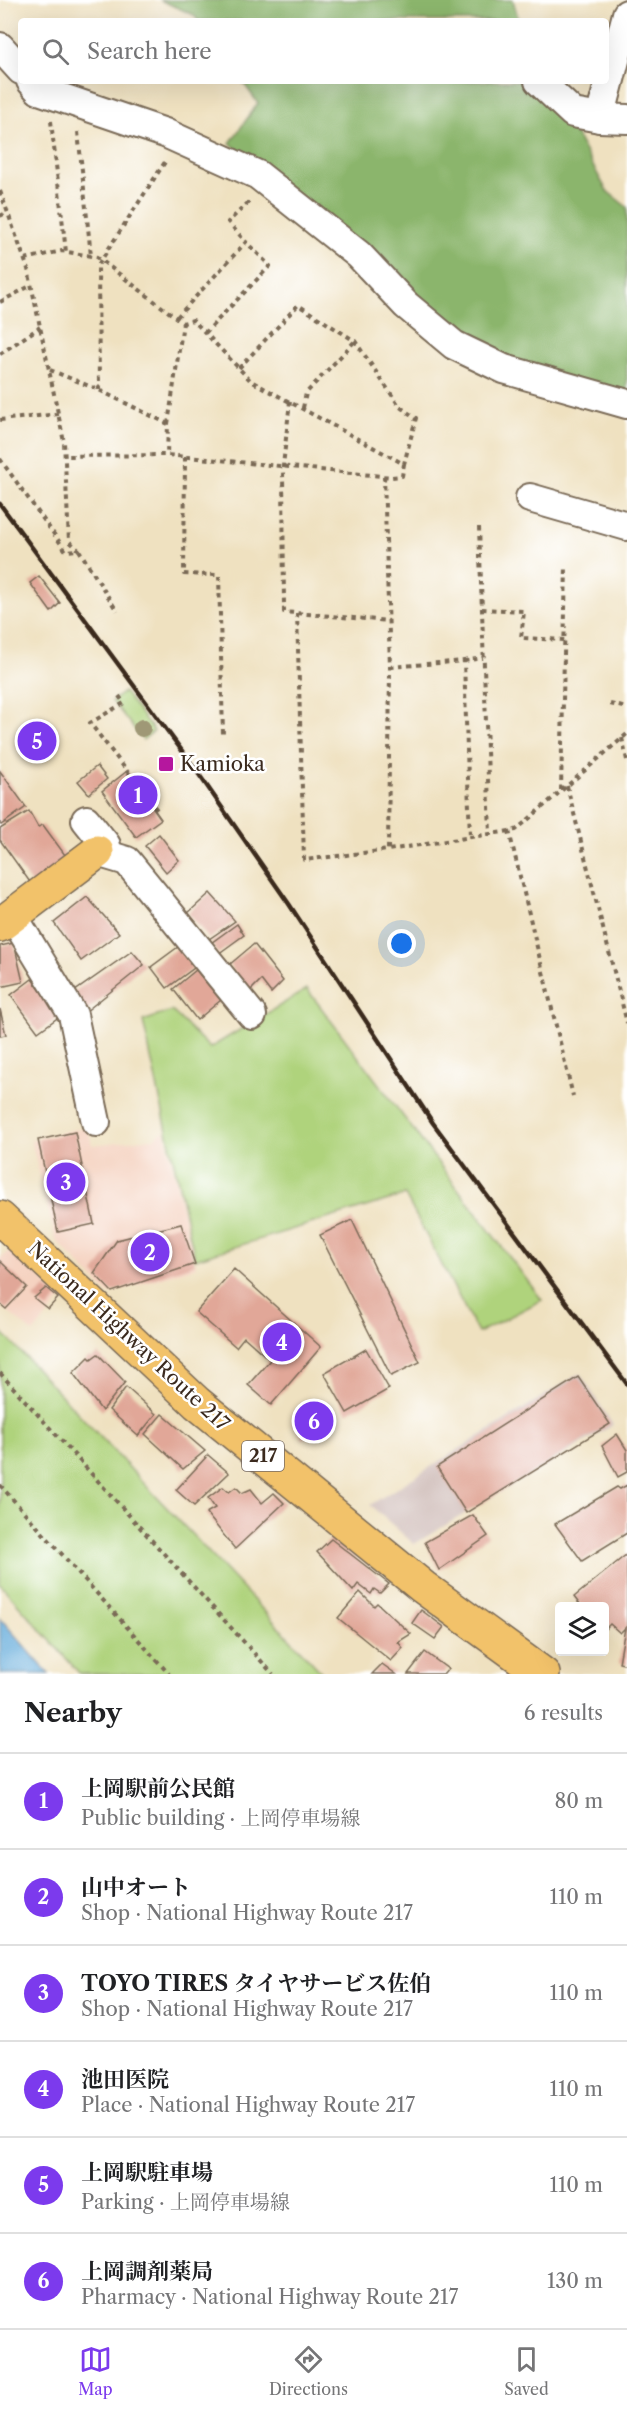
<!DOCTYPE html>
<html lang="en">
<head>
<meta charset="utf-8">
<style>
  body { margin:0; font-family:"Libre Caslon Text","Noto Serif JP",serif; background:#f2f2f2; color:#202124 }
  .controls { position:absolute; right:18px; bottom:18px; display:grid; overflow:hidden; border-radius:6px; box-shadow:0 6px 24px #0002 }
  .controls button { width:54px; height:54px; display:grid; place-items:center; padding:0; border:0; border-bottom:2px solid #e0e0e0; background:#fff; color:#202124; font:30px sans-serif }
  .you { position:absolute; left:402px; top:944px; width:21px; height:21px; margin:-15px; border:4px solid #fff; border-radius:50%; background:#1a73e8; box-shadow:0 0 0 9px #1a73e833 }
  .badge { display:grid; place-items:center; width:39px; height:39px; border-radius:50%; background:#7c3aed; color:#fff; font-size:20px; font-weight:700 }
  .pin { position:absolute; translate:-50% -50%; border:3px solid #fff; box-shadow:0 2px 6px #0006 }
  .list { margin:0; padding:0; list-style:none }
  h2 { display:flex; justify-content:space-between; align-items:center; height:78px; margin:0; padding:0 24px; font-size:26px }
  h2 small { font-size:20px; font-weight:400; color:#757577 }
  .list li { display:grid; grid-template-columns:39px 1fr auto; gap:18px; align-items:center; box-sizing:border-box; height:96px; padding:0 24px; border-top:2px solid #e0e0e0 }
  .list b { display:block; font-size:22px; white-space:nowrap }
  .list p { margin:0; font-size:20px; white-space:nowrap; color:#757577 }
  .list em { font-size:20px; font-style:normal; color:#757577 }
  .icon { flex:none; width:33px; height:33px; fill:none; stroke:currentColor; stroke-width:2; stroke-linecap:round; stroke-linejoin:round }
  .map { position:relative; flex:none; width:627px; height:1674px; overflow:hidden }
  .search { position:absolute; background:#fff; box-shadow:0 6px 24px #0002; left:18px; right:18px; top:18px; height:66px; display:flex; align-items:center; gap:15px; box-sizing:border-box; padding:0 21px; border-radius:6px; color:#757577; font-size:22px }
  .sheet { height:654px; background:#fff }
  nav { display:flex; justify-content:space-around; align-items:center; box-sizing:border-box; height:84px; border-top:2px solid #e0e0e0; background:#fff; font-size:16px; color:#757577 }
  nav a { display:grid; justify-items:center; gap:3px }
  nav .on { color:#7c3aed }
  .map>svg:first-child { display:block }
  .built { fill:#f5d3c1 }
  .industrial { fill:#d1c0bc }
  .green { fill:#afd37c; stroke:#757e4d; stroke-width:1.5 }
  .forest { fill:#8bb56c; stroke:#637045; stroke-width:1.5 }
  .water { fill:#63abda; stroke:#4f6a7c; stroke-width:1.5 }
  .building { fill:#e1a798 }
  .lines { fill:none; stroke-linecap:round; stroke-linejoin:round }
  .minor-casing { stroke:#7a6a57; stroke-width:32 }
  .major-casing { stroke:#7a6a57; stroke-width:36 }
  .highway-casing { stroke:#7a6a57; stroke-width:36 }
  .path { stroke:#7a6a57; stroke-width:4; stroke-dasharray:4.5 4.5; stroke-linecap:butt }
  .minor { stroke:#fff; stroke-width:28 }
  .major { stroke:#f2c26a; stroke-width:33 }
  .highway { stroke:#f2c26a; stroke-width:33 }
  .rail { stroke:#3b2a1e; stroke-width:4.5 }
  .tree { fill:#9f9876 }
  .poi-dot { fill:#b5179e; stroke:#fff; stroke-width:2 }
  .labels { text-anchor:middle; stroke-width:5; stroke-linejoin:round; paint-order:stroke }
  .shield { fill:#fff; stroke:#766a62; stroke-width:1.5 }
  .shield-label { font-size:18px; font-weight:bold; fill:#3b2a1e }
  .poi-label { font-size:20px; fill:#3b2a1e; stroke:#fff; text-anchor:start }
  .street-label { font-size:20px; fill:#3b2a1e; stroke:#fff }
</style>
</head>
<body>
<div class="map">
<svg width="627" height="1674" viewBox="0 0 627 1674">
  <rect width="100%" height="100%" fill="#fff"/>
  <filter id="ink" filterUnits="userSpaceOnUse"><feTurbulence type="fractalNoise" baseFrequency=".0167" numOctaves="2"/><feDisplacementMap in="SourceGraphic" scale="12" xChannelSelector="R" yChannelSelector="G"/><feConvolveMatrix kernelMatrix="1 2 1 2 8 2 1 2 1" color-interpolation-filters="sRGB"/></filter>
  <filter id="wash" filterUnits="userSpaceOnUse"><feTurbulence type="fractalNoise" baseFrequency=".008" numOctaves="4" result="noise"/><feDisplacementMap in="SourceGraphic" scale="24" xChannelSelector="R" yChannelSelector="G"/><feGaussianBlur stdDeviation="1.35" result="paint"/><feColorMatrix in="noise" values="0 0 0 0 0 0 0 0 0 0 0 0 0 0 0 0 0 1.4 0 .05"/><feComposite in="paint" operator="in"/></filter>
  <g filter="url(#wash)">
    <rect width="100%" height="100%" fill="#efe1c0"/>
    <g class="built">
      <path d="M88 1126 92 1145 154 1138 164 1131 196 1267 108 1294 56 1240 31 1140Z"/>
      <path d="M15 1250 62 1299 33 1333 0 1305V1259L9 1251Z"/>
    </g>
    <path class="industrial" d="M580 1373 613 1425 414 1544 370 1505Z"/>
    <g class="green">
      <path d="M124 692 154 731 143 740 112 701Z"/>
      <path d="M307 989 542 1300 478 1333 405 1195 195 1259 143 1021 172 1011 210 1048Z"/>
      <path d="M0 1330 323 1674H80L0 1584Z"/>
    </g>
    <g class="forest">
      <path d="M160 0H513L519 21H198L194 15Z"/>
      <path d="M242 81H546L607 191 627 207V396L508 361 458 336 230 143 258 103Z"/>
    </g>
    <path class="water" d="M0 1618 49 1674H0Z"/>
    <g id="blocks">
      <g class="building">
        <path d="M39 576 60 603 51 612 30 583Z"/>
        <path d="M97 766 107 779 89 794 78 781Z"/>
        <path d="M0 771 26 807 1 825 0 824Z"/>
        <path d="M127 771 161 819 136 837 102 791Z"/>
        <path d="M29 811 38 827 43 825 68 859 32 885 0 840V829Z"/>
        <path d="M159 834 179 860 166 872 145 846Z"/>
        <path d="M210 893 235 921 209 939 188 913Z"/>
        <path d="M87 897 119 933 81 961 54 923Z"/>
        <path d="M237 924 244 935 218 954 211 943Z"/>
        <path d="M14 943 23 982 0 987V946Z"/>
        <path d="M254 944 283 981 271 993 261 980 249 992 229 965Z"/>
        <path d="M178 947 194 968 167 988 151 967Z"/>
        <path d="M132 951 144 965 85 1012 71 994Z"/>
        <path d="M196 970 221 1000 197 1020 173 989Z"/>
        <path d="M32 979 60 1016 38 1032 11 995Z"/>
        <path d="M0 1009 6 1035 0 1036Z"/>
        <path d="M75 1132 94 1224 58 1232 38 1140Z"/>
        <path d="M352 1220 420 1362 391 1376 320 1235Z"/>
        <path d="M181 1224 195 1264 112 1292 94 1273 117 1240Z"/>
        <path d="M0 1261 27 1287 6 1309 0 1304Z"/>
        <path d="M234 1269 321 1347 271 1405 248 1385 270 1360 244 1337 236 1347 196 1312Z"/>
        <path d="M46 1288 58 1298 48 1309 34 1298Z"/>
        <path d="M366 1349 389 1389 347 1413 324 1373Z"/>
        <path d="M98 1354 125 1382 102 1411 73 1373 89 1357 91 1359Z"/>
        <path d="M578 1377 610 1424 466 1513 437 1467Z"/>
        <path d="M126 1387 156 1414 138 1436 109 1410Z"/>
        <path d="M326 1404 335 1419 303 1439 294 1423Z"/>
        <path d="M162 1414 205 1451 183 1469 145 1434Z"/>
        <path d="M617 1434 627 1450V1472L618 1477 602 1446Z"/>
        <path d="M208 1455 229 1473 194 1506 176 1490Z"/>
        <path d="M627 1485V1533L582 1561 555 1524 617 1487 620 1489Z"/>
        <path d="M223 1487 229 1492 236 1487 242 1493 251 1489 262 1503 274 1493 284 1503 235 1549 206 1513 215 1508 208 1498Z"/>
        <path d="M473 1515 488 1536 439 1570 425 1542Z"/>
        <path d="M331 1539 389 1584 380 1593 374 1589 371 1594 358 1584 353 1591 317 1552Z"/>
        <path d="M627 1554V1665L619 1663 625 1628 620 1633 610 1624 604 1630V1606H581L574 1597Z"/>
        <path d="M360 1592 374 1606 377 1603 411 1634 398 1642 403 1648 391 1661 338 1618Z"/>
        <path d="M421 1610 444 1627 435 1639 412 1623Z"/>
        <path d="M425 1652 448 1669 444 1674H408Z"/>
        <path d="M382 1664 396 1674H372Z"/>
      </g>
    </g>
  </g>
  <g filter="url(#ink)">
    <use href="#blocks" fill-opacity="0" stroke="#7a6a57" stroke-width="1.5"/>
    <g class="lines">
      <g class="minor-casing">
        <g id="minor">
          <path d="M627 14 600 118 627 119"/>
          <path d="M0 47 21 70"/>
          <path d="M31 81 39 90 165 133 258 175 359 255 406 305 454 345 504 369 627 404"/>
          <path d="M539 81 573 113 600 118"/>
          <path d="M530 498 627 526"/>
          <path d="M86 820 106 845 97 852 127 861 252 1015"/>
          <path d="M13 916 73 1015 96 1122"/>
        </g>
      </g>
      <g class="major-casing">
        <path id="major" d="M0 925 97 852"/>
      </g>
      <g class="highway-casing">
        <path id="highway" d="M0 1218 197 1403 423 1587 543 1674"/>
      </g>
      <g class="path">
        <path d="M51 121 66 252"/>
        <path d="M78 132 91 256"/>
        <path d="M0 191 28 269 64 442 69 541 79 550"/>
        <path d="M0 216 8 212"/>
        <path d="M25 259 62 251 97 257 183 323 193 320 251 381 404 464 402 476 392 477 167 455 65 456"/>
        <path d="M0 302 32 285"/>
        <path d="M177 317 246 242 228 222 251 200"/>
        <path d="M205 333 270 266 246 242"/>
        <path d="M0 354 40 327"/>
        <path d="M239 368 298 305 355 341 400 407 416 418 404 464"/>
        <path d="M50 370 99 390 168 424 167 455"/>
        <path d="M99 390 98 265 165 162"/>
        <path d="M290 401 283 466 284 612 389 621"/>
        <path d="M303 408 306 393 355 341"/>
        <path d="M0 420 58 414"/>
        <path d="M168 424 183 323"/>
        <path d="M185 457 184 574 219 575 223 735"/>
        <path d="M0 459 66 551 79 550 117 611"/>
        <path d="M384 476 390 667 388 850"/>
        <path d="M479 527 490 834"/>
        <path d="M482 609 524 611 521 638 565 640"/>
        <path d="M297 613 304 860 388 850 516 830 627 734"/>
        <path d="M464 661 483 658"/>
        <path d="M390 667 464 661 470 838"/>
        <path d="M119 696 124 703 90 723 157 810 155 811"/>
        <path d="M610 704 627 708"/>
        <path d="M622 738 627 760"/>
        <path d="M567 786 627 1023"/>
        <path d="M561 790 566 566"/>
        <path d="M509 831 573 1096"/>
        <path d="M0 1373 273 1674"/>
        <path d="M0 1485 169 1674"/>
      </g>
      <use href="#minor" class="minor"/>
      <use href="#major" class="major"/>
      <use href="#highway" class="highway"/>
      <path class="rail" d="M0 504 191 763 289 904 433 1123 627 1384"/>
    </g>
    <circle class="tree" cx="142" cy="728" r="9"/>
  </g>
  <rect class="poi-dot" x="158" y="756" width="16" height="16" rx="3"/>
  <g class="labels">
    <rect class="shield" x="242" y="1441" width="42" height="30" rx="4.5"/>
    <g class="shield-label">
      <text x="263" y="1462">217</text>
    </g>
    <g class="poi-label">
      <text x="180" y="771">Kamioka</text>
    </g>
    <g class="street-label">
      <text transform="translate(129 1336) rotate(43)" y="7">National Highway Route 217</text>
    </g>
  </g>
</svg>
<div class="controls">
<button><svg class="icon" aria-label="layers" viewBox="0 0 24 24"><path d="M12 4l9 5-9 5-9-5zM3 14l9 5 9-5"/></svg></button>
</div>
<div class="you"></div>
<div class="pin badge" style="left:138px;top:795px">1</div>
<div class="pin badge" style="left:150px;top:1252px">2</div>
<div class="pin badge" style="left:66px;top:1182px">3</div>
<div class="pin badge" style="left:282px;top:1342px">4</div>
<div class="pin badge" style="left:37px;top:741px">5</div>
<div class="pin badge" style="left:314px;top:1421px">6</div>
<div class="search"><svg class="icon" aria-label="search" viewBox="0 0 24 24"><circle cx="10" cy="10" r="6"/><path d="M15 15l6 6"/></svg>Search here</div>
</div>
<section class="sheet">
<h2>Nearby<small>6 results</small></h2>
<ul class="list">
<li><span class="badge">1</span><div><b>上岡駅前公民館</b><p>Public building · 上岡停車場線</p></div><em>80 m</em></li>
<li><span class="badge">2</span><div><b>山中オート</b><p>Shop · National Highway Route 217</p></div><em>110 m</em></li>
<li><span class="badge">3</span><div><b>TOYO TIRES タイヤサービス佐伯</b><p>Shop · National Highway Route 217</p></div><em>110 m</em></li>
<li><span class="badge">4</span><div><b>池田医院</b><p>Place · National Highway Route 217</p></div><em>110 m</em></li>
<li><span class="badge">5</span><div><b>上岡駅駐車場</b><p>Parking · 上岡停車場線</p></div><em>110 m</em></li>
<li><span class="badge">6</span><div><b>上岡調剤薬局</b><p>Pharmacy · National Highway Route 217</p></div><em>130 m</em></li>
</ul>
</section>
<nav>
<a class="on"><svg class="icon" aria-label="map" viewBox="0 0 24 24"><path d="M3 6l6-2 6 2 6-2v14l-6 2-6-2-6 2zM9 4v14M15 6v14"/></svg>Map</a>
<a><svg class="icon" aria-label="directions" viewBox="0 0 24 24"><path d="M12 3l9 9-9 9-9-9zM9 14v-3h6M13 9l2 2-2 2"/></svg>Directions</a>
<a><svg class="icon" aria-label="saved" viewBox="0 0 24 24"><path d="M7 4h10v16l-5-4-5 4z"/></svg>Saved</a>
</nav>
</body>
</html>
